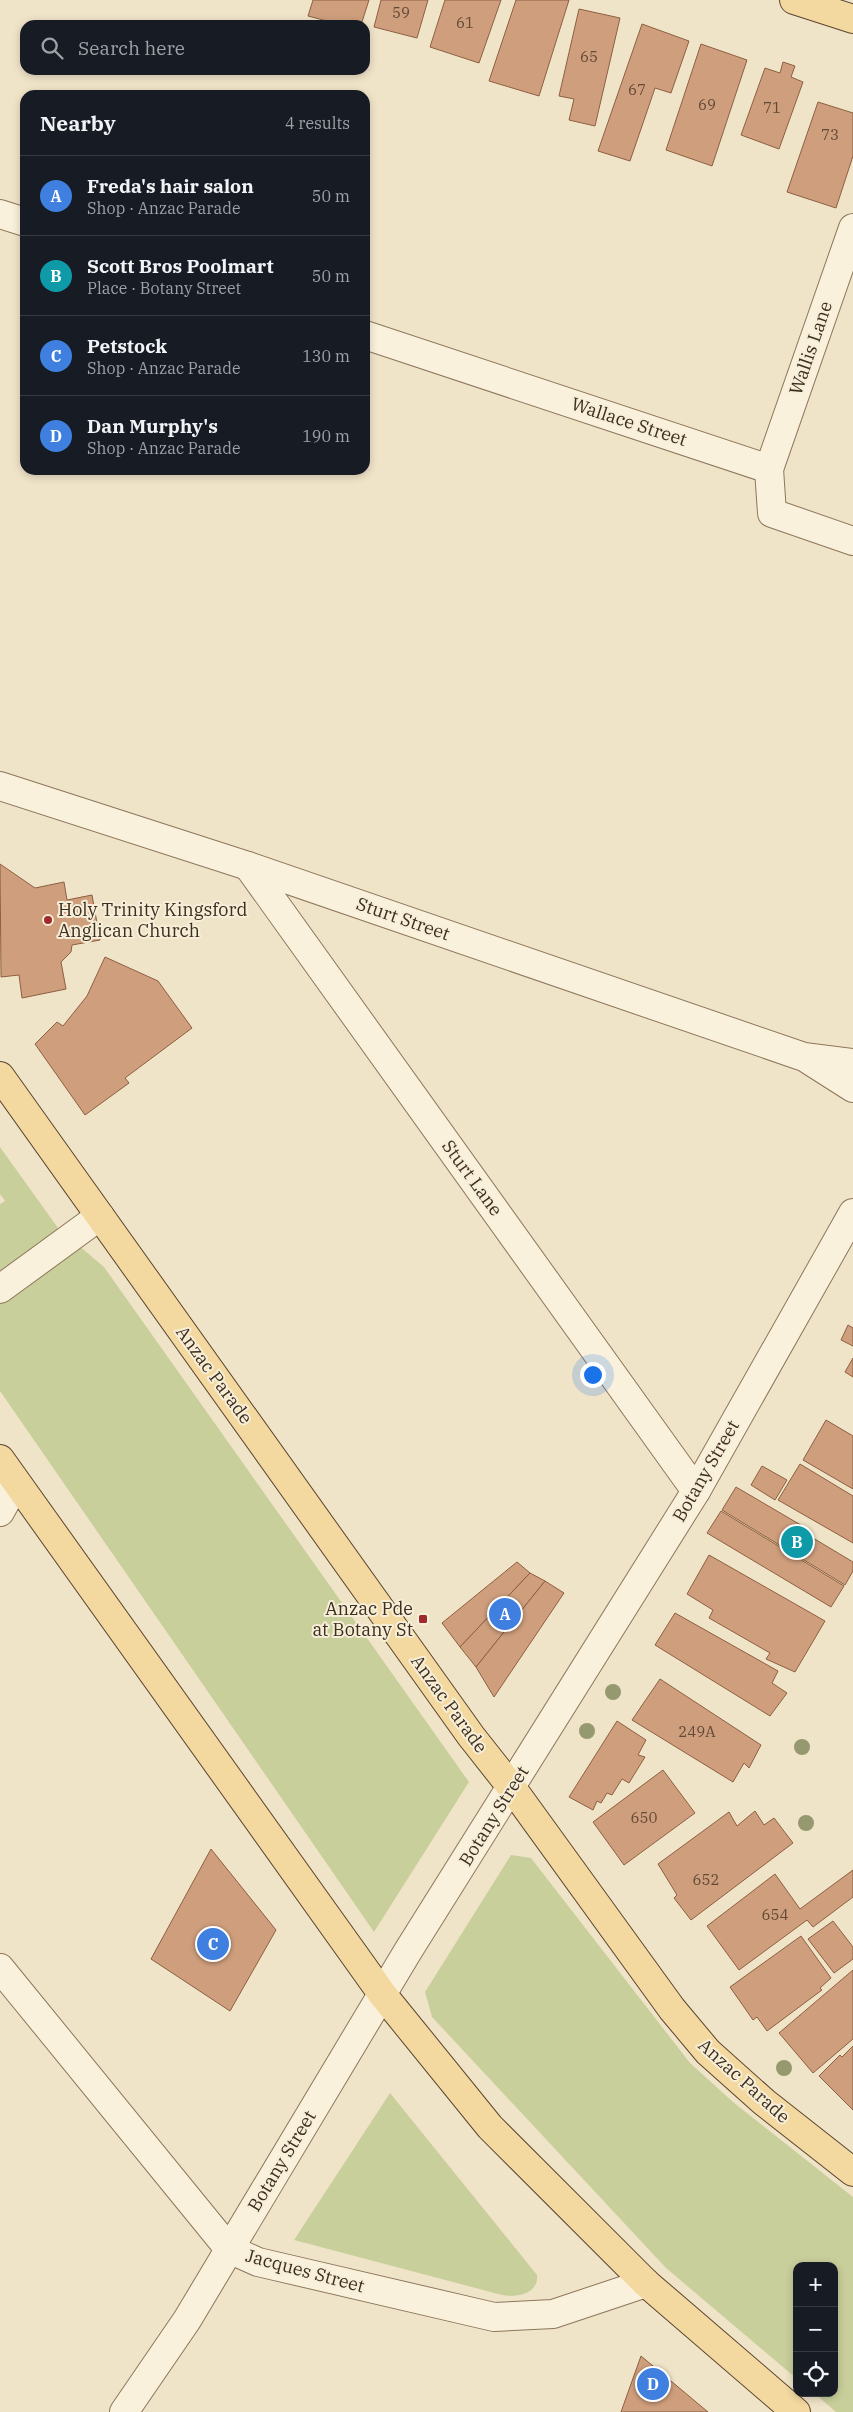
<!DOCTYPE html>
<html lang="en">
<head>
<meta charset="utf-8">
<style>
  body { margin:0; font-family:"IBM Plex Serif",serif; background:#242831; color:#f1f3f6 }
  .controls { position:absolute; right:15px; bottom:15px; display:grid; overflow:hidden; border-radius:10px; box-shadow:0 2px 8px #0003 }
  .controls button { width:45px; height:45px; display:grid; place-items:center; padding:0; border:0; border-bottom:1px solid #363941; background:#171b24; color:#f1f3f6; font:25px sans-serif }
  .you { position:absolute; left:592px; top:1374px; width:18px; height:18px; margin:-12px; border:4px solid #fff; border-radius:50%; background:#1a73e8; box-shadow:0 0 0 8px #1a73e833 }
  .badge { display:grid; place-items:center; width:32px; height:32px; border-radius:50%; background:#db2777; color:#fff; font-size:16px; font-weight:700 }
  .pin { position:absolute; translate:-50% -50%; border:2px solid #fff; box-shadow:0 1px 5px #0006 }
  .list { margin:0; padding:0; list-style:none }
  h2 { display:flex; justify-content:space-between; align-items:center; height:65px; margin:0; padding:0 20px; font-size:21px }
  h2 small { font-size:16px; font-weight:400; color:#9ea1a6 }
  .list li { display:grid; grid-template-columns:32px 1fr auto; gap:15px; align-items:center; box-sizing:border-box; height:80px; padding:0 20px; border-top:1px solid #363941 }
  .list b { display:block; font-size:19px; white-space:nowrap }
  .list p { margin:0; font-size:16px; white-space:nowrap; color:#9ea1a6 }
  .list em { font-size:16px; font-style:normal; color:#9ea1a6 }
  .icon { flex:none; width:28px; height:28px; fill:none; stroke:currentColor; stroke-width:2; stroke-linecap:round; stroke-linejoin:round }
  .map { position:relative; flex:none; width:853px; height:2412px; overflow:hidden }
  .search { position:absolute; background:#171b24; box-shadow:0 2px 8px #0003; left:20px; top:20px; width:350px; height:55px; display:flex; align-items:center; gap:12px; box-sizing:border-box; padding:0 18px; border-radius:15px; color:#9ea1a6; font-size:19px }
  .panel { position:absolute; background:#171b24; box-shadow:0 2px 8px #0003; left:20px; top:90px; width:350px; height:385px; border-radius:15px }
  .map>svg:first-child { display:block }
  .green { fill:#c9cf9b }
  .building { fill:#cf9f7d; stroke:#8d5f41 }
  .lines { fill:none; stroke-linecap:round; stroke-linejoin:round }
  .minor-casing { stroke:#8d765c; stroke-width:30 }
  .major-casing { stroke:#5b4430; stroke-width:30 }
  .minor { stroke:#faf1dc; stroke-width:28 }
  .major { stroke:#f3d9a0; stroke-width:28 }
  .tree { fill:#96986f }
  .poi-dot { fill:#9e2a2b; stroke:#f7eed8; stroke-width:2 }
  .labels { text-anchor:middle; stroke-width:4; stroke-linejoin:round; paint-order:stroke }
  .number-label { font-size:15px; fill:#624a37 }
  .street-label { font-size:18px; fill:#3d2e20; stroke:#f7eed8 }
  .poi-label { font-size:18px; fill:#3d2e20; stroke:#f7eed8; text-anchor:start }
</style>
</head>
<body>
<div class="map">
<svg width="853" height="2412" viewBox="0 0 853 2412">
  <rect width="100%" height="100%" fill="#f0e4c8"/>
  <g class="green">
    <path d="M0 1147 58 1228 104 1267 469 1782 374 1932 0 1391V1204L5 1201 0 1194Z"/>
    <path d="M511 1855 531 1858 690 2063 733 2102 853 2197V2412H836L814 2393H834V2266H797V2379L666 2268 432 2017 425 1992Z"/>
    <path d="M390 2093 537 2275C539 2294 516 2298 502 2295L294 2240Z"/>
  </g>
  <g class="building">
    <path d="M313 0H369L361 25H342L308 16Z"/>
    <path d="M381 0H428L417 38 374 27Z"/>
    <path d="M445 0H501L479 63 430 47Z"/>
    <path d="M516 0H569L539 96 489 81Z"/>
    <path d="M579 9 620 18 595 126 569 120 574 99 559 96Z"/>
    <path d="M642 24 689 41 671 93 655 88 630 161 598 151Z"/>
    <path d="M701 44 747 60 712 166 666 150Z"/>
    <path d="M783 62 795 66 791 77 803 82 779 149 741 135 765 68 780 73Z"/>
    <path d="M818 102 853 113V156L836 208 787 192Z"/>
    <path d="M0 864 35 888 64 882 67 900 92 895 100 940 72 945 71 952 61 962 66 989 22 998 19 975 1 977Z"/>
    <path d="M105 957 158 981 192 1028 125 1078 129 1083 85 1115 35 1044 57 1022 63 1026 87 996Z"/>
    <path d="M848 1325 853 1328V1346L841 1340Z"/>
    <path d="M853 1358V1377L845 1372Z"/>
    <path d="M826 1420 853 1436V1489L803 1460Z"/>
    <path d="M800 1464 853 1496V1543L778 1500Z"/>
    <path d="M762 1466 787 1480 775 1500 751 1485Z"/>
    <path d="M736 1487 811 1531 808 1535 853 1562V1571L845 1585 722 1510Z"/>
    <path d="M721 1511 844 1586 831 1607 707 1533Z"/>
    <path d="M709 1555 825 1621 795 1672 766 1659 770 1653 709 1618 713 1610 687 1594Z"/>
    <path d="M517 1562 530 1573 460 1647 442 1623Z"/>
    <path d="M530 1573 545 1581 476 1667 460 1647Z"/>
    <path d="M545 1581 564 1593 494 1697 476 1667Z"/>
    <path d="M675 1613 778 1671 772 1683 787 1693 770 1716 655 1645Z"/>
    <path d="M660 1679 761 1745 749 1768 744 1763 733 1782 632 1720Z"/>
    <path d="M617 1721 646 1740 638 1755 645 1757 629 1783 622 1779 612 1795 607 1793 601 1803 597 1801 593 1810 569 1797Z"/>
    <path d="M663 1770 695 1813 624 1865 593 1822Z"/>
    <path d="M755 1811 764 1825 774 1818 793 1843 691 1920 674 1898 677 1895 658 1864 729 1812 737 1826Z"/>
    <path d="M211 1849 276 1930 230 2011 151 1959Z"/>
    <path d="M853 1870V1897L813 1927 807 1920 739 1970 707 1926 775 1874 800 1909Z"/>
    <path d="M833 1921 853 1947V1959L834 1973 808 1939Z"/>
    <path d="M801 1936 831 1978 820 1988 822 1990 767 2031 757 2017 753 2020 730 1987Z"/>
    <path d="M853 1970V2039L813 2073 779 2033Z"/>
    <path d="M853 2046V2110L819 2076 840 2055 842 2057Z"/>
    <path d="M641 2356 708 2412H621Z"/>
  </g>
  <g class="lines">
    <g class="minor-casing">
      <g id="minor">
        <path d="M0 214 25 222"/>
        <path d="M365 335 769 469 772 513 853 541"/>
        <path d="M769 469 853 228"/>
        <path d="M0 786 248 866 804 1057 853 1063"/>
        <path d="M248 866 696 1491"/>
        <path d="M809 1060 853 1088"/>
        <path d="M0 1289 100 1216"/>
        <path d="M0 1512 16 1483"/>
        <path d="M0 1968 229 2249 258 2262 494 2317 553 2314 646 2283"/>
        <path d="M124 2412 187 2320 408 1951 696 1491 853 1213"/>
      </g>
    </g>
    <g class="major-casing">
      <g id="major">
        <path d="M794 0 853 19"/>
        <path d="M0 1076 471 1736 512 1788 672 2009 708 2052 764 2102 853 2172"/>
        <path d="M0 1459 383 1995 490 2127 646 2283 796 2412"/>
      </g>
    </g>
    <use href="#minor" class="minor"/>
    <use href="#major" class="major"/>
  </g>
  <g class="tree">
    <circle cx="613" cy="1692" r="8"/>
    <circle cx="587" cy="1731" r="8"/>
    <circle cx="802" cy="1747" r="8"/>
    <circle cx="806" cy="1823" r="8"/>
    <circle cx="784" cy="2068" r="8"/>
  </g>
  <g class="poi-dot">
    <circle cx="48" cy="920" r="5"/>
    <rect x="418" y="1614" width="10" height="10" rx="2.5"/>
  </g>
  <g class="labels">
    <g class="number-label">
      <text x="401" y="18">59</text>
      <text x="465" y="28">61</text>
      <text x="589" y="62">65</text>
      <text x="637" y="95">67</text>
      <text x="707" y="110">69</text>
      <text x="772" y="113">71</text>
      <text x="830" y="140">73</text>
      <text x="697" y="1737">249A</text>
      <text x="644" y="1823">650</text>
      <text x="706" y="1885">652</text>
      <text x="775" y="1920">654</text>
    </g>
    <g class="street-label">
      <text transform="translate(811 348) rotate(-71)" y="6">Wallis Lane</text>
      <text transform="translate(629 422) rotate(18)" y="6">Wallace Street</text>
      <text transform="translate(403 919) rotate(19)" y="6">Sturt Street</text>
      <text transform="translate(472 1178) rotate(54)" y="6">Sturt Lane</text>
      <text transform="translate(214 1375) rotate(54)" y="6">Anzac Parade</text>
      <text transform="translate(706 1471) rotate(-60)" y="6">Botany Street</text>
      <text transform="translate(449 1704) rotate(54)" y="6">Anzac Parade</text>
      <text transform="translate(494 1816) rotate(-58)" y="6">Botany Street</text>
      <text transform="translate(744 2081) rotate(42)" y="6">Anzac Parade</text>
      <text transform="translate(282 2161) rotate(-59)" y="6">Botany Street</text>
      <text transform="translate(305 2271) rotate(15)" y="6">Jacques Street</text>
    </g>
    <g class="poi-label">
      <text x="58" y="916">Holy Trinity Kingsford<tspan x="58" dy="21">Anglican Church</tspan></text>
      <text x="413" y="1615" text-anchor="end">Anzac Pde<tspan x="413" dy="21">at Botany St</tspan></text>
    </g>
  </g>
</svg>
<div class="controls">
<button>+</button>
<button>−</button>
<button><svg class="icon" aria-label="locate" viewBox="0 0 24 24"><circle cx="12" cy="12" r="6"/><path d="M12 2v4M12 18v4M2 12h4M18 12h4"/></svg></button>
</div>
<div class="you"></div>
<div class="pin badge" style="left:505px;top:1614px;background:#3f7fe0">A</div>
<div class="pin badge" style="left:797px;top:1542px;background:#0f9aa8">B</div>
<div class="pin badge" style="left:213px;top:1944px;background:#3f7fe0">C</div>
<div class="pin badge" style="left:653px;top:2384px;background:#3f7fe0">D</div>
<div class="search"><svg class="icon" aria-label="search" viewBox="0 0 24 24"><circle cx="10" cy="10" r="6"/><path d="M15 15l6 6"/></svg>Search here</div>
<section class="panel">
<h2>Nearby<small>4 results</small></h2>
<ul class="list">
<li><span class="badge" style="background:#3f7fe0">A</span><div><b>Freda's hair salon</b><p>Shop · Anzac Parade</p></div><em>50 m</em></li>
<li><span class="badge" style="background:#0f9aa8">B</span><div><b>Scott Bros Poolmart</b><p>Place · Botany Street</p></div><em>50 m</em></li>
<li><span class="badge" style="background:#3f7fe0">C</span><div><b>Petstock</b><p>Shop · Anzac Parade</p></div><em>130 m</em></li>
<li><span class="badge" style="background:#3f7fe0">D</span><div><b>Dan Murphy's</b><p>Shop · Anzac Parade</p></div><em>190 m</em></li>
</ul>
</section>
</div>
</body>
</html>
